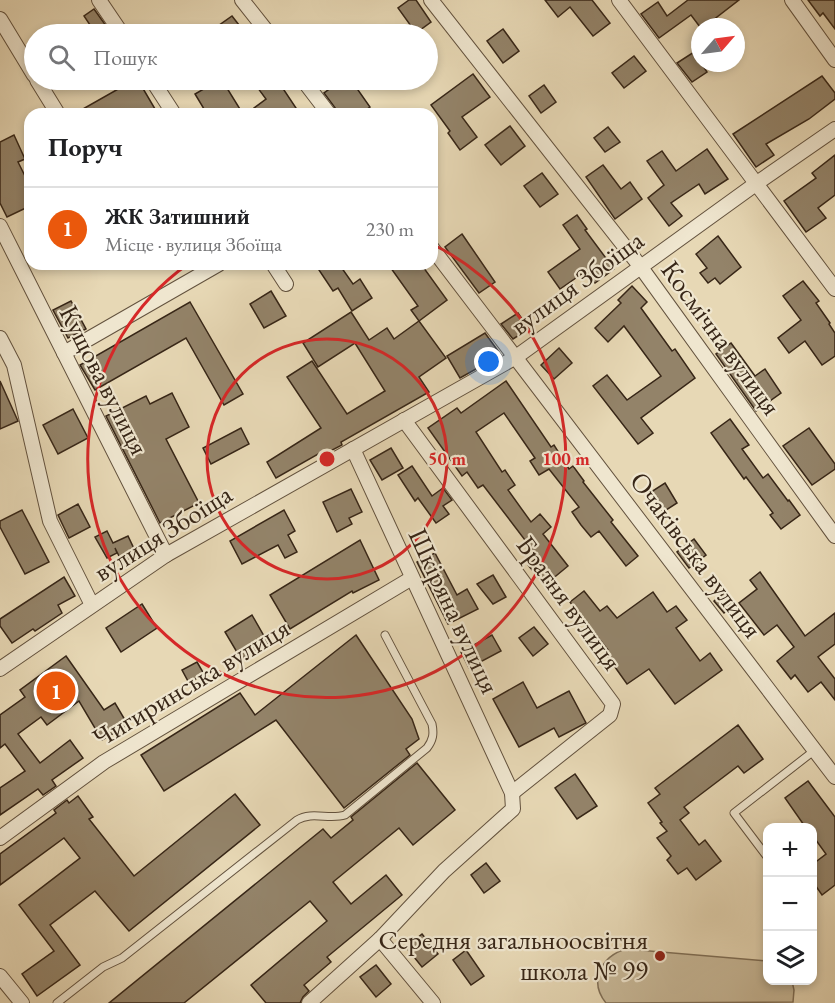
<!DOCTYPE html>
<html lang="uk">
<head>
<meta charset="utf-8">
<style>
  body { margin:0; font-family:"EB Garamond",serif; background:#f6f6f6; color:#202124 }
  .controls { position:absolute; right:18px; bottom:18px; display:grid; overflow:hidden; border-radius:12px; box-shadow:0 3px 9px #0003 }
  .controls button { width:54px; height:54px; display:grid; place-items:center; padding:0; border:0; border-bottom:2px solid #e0e0e0; background:#fff; color:#202124; font:30px sans-serif }
  .compass { position:absolute; left:691px; top:18px; width:54px; height:54px; border-radius:50%; background:#fff; box-shadow:0 3px 9px #0003; rotate:62deg }
  .you { position:absolute; left:489px; top:362px; width:21px; height:21px; margin:-15px; border:4px solid #fff; border-radius:50%; background:#1a73e8; box-shadow:0 0 0 9px #1a73e833 }
  .badge { display:grid; place-items:center; width:39px; height:39px; border-radius:50%; background:#ea580c; color:#fff; font-size:20px; font-weight:700 }
  .pin { position:absolute; translate:-50% -50%; border:3px solid #fff; box-shadow:0 2px 6px #0006 }
  .list { margin:0; padding:0; list-style:none }
  h2 { display:flex; justify-content:space-between; align-items:center; height:78px; margin:0; padding:0 24px; font-size:26px }
  h2 small { font-size:20px; font-weight:400; color:#757577 }
  .list li { display:grid; grid-template-columns:39px 1fr auto; gap:18px; align-items:center; box-sizing:border-box; height:84px; padding:0 24px; border-top:2px solid #e0e0e0 }
  .list b { display:block; font-size:22px; white-space:nowrap }
  .list p { margin:0; font-size:20px; white-space:nowrap; color:#757577 }
  .list em { font-size:20px; font-style:normal; color:#757577 }
  .icon { flex:none; width:33px; height:33px; fill:none; stroke:currentColor; stroke-width:2; stroke-linecap:round; stroke-linejoin:round }
  .map { position:relative; flex:none; width:835px; height:1003px; overflow:hidden }
  .search { position:absolute; background:#fff; box-shadow:0 3px 9px #0003; left:24px; top:24px; width:414px; height:66px; display:flex; align-items:center; gap:15px; box-sizing:border-box; padding:0 21px; border-radius:33px; color:#757577; font-size:22px }
  .panel { position:absolute; background:#fff; box-shadow:0 3px 9px #0003; left:24px; top:108px; width:414px; height:162px; border-radius:18px }
  .map>svg:first-child { display:block }
  .green { fill:#c9ba9a; stroke:#807058; stroke-width:1.5 }
  .building { fill:#938369; stroke:#372617; stroke-width:1.5 }
  .lines { fill:none; stroke-linecap:round; stroke-linejoin:round }
  .lane-casing { stroke:#63523e; stroke-width:9 }
  .street-casing { stroke:#63523e; stroke-width:16 }
  .lane { stroke:#efe6cf; stroke-width:7 }
  .street { stroke:#efe6cf; stroke-width:14 }
  .ring { fill:none; stroke:#d62828; stroke-width:3 }
  .poi-dot { fill:#8f2418; stroke:#efe6cf; stroke-width:2 }
  .labels { text-anchor:middle; stroke-width:4.5; stroke-linejoin:round; paint-order:stroke }
  .street-label { font-size:27px; fill:#372617; stroke:#efe6cf }
  .poi-label { font-size:27px; fill:#372617; stroke:#efe6cf; text-anchor:end }
  .centre { fill:#d62828; stroke:#efe6cf; stroke-width:3 }
  .ring-label { font-size:18px; text-anchor:middle; font-weight:bold; fill:#d62828; stroke:#efe6cf; stroke-width:4.5; stroke-linejoin:round; paint-order:stroke }
</style>
</head>
<body>
<div class="map">
<svg width="835" height="1003" viewBox="0 0 835 1003">
  <rect width="100%" height="100%" fill="#e7d8b5"/>
  <filter id="stains"><feTurbulence type="fractalNoise" baseFrequency=".00333" numOctaves="4"/><feColorMatrix values="0 0 0 0 .2 0 0 0 0 .09 0 0 0 0 .02 0 0 0 .5 -.17"/></filter>
  <radialGradient id="worn" r=".72"><stop offset=".6" stop-color="#630" stop-opacity="0"/><stop offset="1" stop-color="#630" stop-opacity=".3"/></radialGradient>
  <path class="green" d="M626 949 767 961 768 980 792 981 794 990 793 1002 606 1003C588 981 602 956 626 949Z"/>
  <g class="building">
    <path d="M409 0H416L431 22 416 33 398 8Z"/>
    <path d="M545 0H592L610 23 593 36 570 7 558 17Z"/>
    <path d="M688 0H739L704 27H700L691 15 659 38 641 14 658 2 667 16Z"/>
    <path d="M808 0H835V29L823 13 820 16Z"/>
    <path d="M94 9 109 30 101 34H96L84 16Z"/>
    <path d="M232 16 246 34H225L218 26Z"/>
    <path d="M503 29 519 51 503 63 487 41Z"/>
    <path d="M694 52 707 72 692 82 677 63Z"/>
    <path d="M634 56 646 71 624 88 612 73Z"/>
    <path d="M473 74 490 97 462 117 477 137 460 150 448 133 450 131 431 105Z"/>
    <path d="M822 76 835 93V99L809 119 766 144 774 155 756 167 733 134Z"/>
    <path d="M134 80H138L158 114H74Z"/>
    <path d="M219 80H222L243 114H207L195 94Z"/>
    <path d="M252 80H272L279 89 282 87 300 114H246L266 99Z"/>
    <path d="M342 80H351L370 107 360 114H338L336 109 324 93Z"/>
    <path d="M544 85 556 102 541 113 529 96Z"/>
    <path d="M510 126 525 146 501 165 485 145Z"/>
    <path d="M608 127 620 142 605 152 594 138Z"/>
    <path d="M14 135 25 159 18 162 30 186V206L7 217 0 203V142Z"/>
    <path d="M707 149 728 179 705 194 699 184 671 203 682 216 669 226 648 198 664 185 647 161 662 151 676 171Z"/>
    <path d="M835 155V195L818 208 826 218 806 232 784 201 816 178 812 173Z"/>
    <path d="M603 165 621 189 630 182 642 199 615 219 586 177Z"/>
    <path d="M542 173 558 194 540 207 524 186Z"/>
    <path d="M577 215 587 229 585 230 614 269 595 283 586 271 560 289 548 272 580 249 563 225Z"/>
    <path d="M462 234 495 282 479 293 445 247Z"/>
    <path d="M718 236 741 267 720 284 715 278 708 283 700 273 707 268 696 254Z"/>
    <path d="M315 264H339L353 284 360 279 372 298 352 311 338 288 333 291Z"/>
    <path d="M388 264H421L447 300 419 321 411 310 418 306Z"/>
    <path d="M803 281 819 301 816 303 830 323 829 324 835 333V356L822 365 805 341 789 353 778 338 801 320 783 296Z"/>
    <path d="M632 286 647 302 641 308 672 351 675 349 695 378 641 418 653 433 638 444 593 386 607 375 627 400 661 376 624 326 608 342 595 328 621 303 618 300Z"/>
    <path d="M271 291 286 316 264 328 250 304Z"/>
    <path d="M71 301 86 329 68 338 53 310Z"/>
    <path d="M190 302 243 394 224 405 186 338 95 390 80 365Z"/>
    <path d="M351 312 369 340 387 328 394 339 419 321 446 358 419 377 429 392 341 442 342 445 319 457 318 454 276 478 267 462 321 428 287 377 312 361 347 414 385 391 355 343 318 367 303 343Z"/>
    <path d="M518 313 529 329 513 339 501 324Z"/>
    <path d="M485 333 501 355 460 378 447 356Z"/>
    <path d="M731 343 755 376 765 369 781 393 756 411 716 354Z"/>
    <path d="M559 348 572 363 554 379 541 365Z"/>
    <path d="M0 381 18 421 0 429Z"/>
    <path d="M506 381 551 447 554 445 569 469 573 466 584 481 583 482 613 520 611 522 638 556 626 566 599 531 591 537 581 525 572 512 579 507 549 469 539 475 530 461 535 458 504 413 476 432 502 472 505 470 515 485 508 490 531 522 540 514 551 527 543 534 568 566 545 585 528 565 538 557 483 485 478 488 467 472 462 476 428 428 457 408 461 413Z"/>
    <path d="M172 393 189 427 166 439 199 503 160 523 106 416 146 396 150 404Z"/>
    <path d="M73 409 88 438 58 454 43 425Z"/>
    <path d="M730 419 749 445 742 449 763 478 768 474 788 501 789 500 800 515 781 529 770 515 773 513 746 477 744 479 711 433Z"/>
    <path d="M241 428 249 444 211 464 203 448Z"/>
    <path d="M809 428 835 464V469L812 485 783 446Z"/>
    <path d="M391 448 403 468 382 480 370 460Z"/>
    <path d="M412 466 432 496 443 488 452 500 443 506 449 514 436 523 418 498 415 501 398 475Z"/>
    <path d="M665 483 677 503 663 512 651 492Z"/>
    <path d="M351 489 362 512 349 518 352 524 337 532 323 502Z"/>
    <path d="M78 504 90 527 69 538 58 515Z"/>
    <path d="M22 510 49 562 25 574 0 527V521Z"/>
    <path d="M284 510 295 531 288 535 297 552 285 558 278 545 242 564 230 541Z"/>
    <path d="M107 531 113 543 128 536 137 555 122 562 115 548 117 553 107 558 95 537Z"/>
    <path d="M694 539 706 555 689 568 677 552Z"/>
    <path d="M360 540 379 580 353 593 352 591 290 629 270 595Z"/>
    <path d="M435 553 457 595 467 589 478 609 448 624 417 562Z"/>
    <path d="M760 572 805 636 835 613V644L818 657 835 679V700L821 682 808 692 795 675 791 679 777 661 794 647 777 625 764 635 739 603 757 589 750 580Z"/>
    <path d="M493 575 506 597 493 604 477 584Z"/>
    <path d="M64 577 75 596 58 605 62 613 35 631 33 629 12 643 0 626V619Z"/>
    <path d="M584 591 600 611 607 606 617 618 653 592 667 612 676 606 687 620 676 628 700 661 710 653 722 670 675 704 649 669 627 684 605 653 608 650 570 602Z"/>
    <path d="M725 592 735 604 724 613 714 601Z"/>
    <path d="M142 604 157 628 121 652 106 628Z"/>
    <path d="M252 615 268 643 241 659 225 632Z"/>
    <path d="M534 627 548 644 533 656 519 638Z"/>
    <path d="M356 635 412 719 419 739 406 749 410 755 344 808 276 720 164 791 141 755 240 693 255 715Z"/>
    <path d="M492 635 501 651 469 668 461 652Z"/>
    <path d="M66 656 104 710 115 703 128 725 102 740 79 701 47 725 41 717 18 734 40 763 70 740 83 758 52 780 56 786 43 795 38 789 0 815V788L25 771 5 744 0 748V715L25 697 20 690Z"/>
    <path d="M197 662 204 674 189 683 182 670Z"/>
    <path d="M523 682 537 708 569 691 586 723 559 737 554 728 519 747 493 699Z"/>
    <path d="M738 725 763 759 744 773 738 766 684 807 689 813 680 820 699 845 705 840 721 861 696 880 687 868 678 874 667 860 671 856 657 838 667 831 660 823 662 822 648 803 660 794 655 788Z"/>
    <path d="M417 763 455 810 413 845 399 828 333 882 351 904 386 875 402 895 327 957 331 962 304 985 309 991 303 997 300 1003H266L251 985 327 921 310 901 184 1003H109L323 829 331 838 353 820 351 817Z"/>
    <path d="M575 774 597 806 577 819 555 788Z"/>
    <path d="M808 781 835 817V885L822 895 813 882V864L826 854 813 836V828H806L785 798Z"/>
    <path d="M235 794 260 825 129 931 95 891 50 925 80 965 37 996 22 974 54 951 19 905 80 858 64 838 0 885V854L56 813 54 810 67 800 69 803 78 796 93 817 89 819 134 876Z"/>
    <path d="M486 863 500 881 484 893 471 875Z"/>
    <path d="M422 934 438 954 422 967 406 947Z"/>
    <path d="M466 950 484 976 471 985 453 960Z"/>
    <path d="M376 965 391 984 376 997 360 977Z"/>
  </g>
  <g class="lines">
    <g class="lane-casing">
      <g id="lane">
        <path d="M768 858 734 813 815 750"/>
        <path d="M57 1003 103 967 122 958 297 820C312 811 329 820 345 815L427 748C433 740 434 734 432 724L385 635"/>
      </g>
    </g>
    <g class="street-casing">
      <g id="street">
        <path d="M99 0 122 34"/>
        <path d="M242 0 269 34"/>
        <path d="M431 0 640 266 835 536"/>
        <path d="M619 0 835 289"/>
        <path d="M792 0 835 60"/>
        <path d="M0 19 34 75"/>
        <path d="M37 80 58 114"/>
        <path d="M152 80 174 114"/>
        <path d="M303 80 329 114"/>
        <path d="M0 226 166 555"/>
        <path d="M432 248 835 777"/>
        <path d="M273 264 286 284"/>
        <path d="M0 338 14 365 50 521 92 605"/>
        <path d="M64 353 219 264"/>
        <path d="M404 420 613 704 610 715 512 793"/>
        <path d="M0 669 166 555 516 357 757 183 835 129"/>
        <path d="M0 838 104 762 412 578"/>
        <path d="M380 939 433 1003"/>
        <path d="M0 976 22 1003"/>
        <path d="M309 1003 380 939 444 871 513 809 512 793 353 449"/>
      </g>
    </g>
    <use href="#lane" class="lane"/>
    <use href="#street" class="street"/>
  </g>
  <g class="ring">
    <circle cx="327" cy="459" r="120"/>
    <path d="M434 245A239 239 0 1 1 188 264"/>
  </g>
  <circle class="poi-dot" cx="660" cy="956" r="6"/>
  <g class="labels">
    <g class="street-label">
      <text transform="translate(577 283) rotate(-36)" y="9">вулиця Збоїща</text>
      <text transform="translate(721 338) rotate(54)" y="9">Космічна вулиця</text>
      <text transform="translate(104 380) rotate(63)" y="9">Кущова вулиця</text>
      <text transform="translate(163 533) rotate(-32)" y="9">вулиця Збоїща</text>
      <text transform="translate(696 555) rotate(53)" y="9">Очаківська вулиця</text>
      <text transform="translate(569 603) rotate(54)" y="9">Братня вулиця</text>
      <text transform="translate(454 611) rotate(65)" y="9">Шкіряна вулиця</text>
      <text transform="translate(191 683) rotate(-31)" y="9">Чигиринська вулиця</text>
    </g>
    <g class="poi-label">
      <text x="648" y="949">Середня загальноосвітня<tspan x="648" dy="31">школа № 99</tspan></text>
    </g>
  </g>
  <circle cx="327" cy="459" r="9" class="centre"/>
  <g class="ring-label">
    <text x="447" y="465">50 m</text>
    <text x="566" y="465">100 m</text>
  </g>
  <rect width="100%" height="100%" filter="url(#stains)"/>
  <rect width="100%" height="100%" fill="url(#worn)"/>
</svg>
<div class="controls">
<button>+</button>
<button>−</button>
<button><svg class="icon" aria-label="layers" viewBox="0 0 24 24"><path d="M12 4l9 5-9 5-9-5zM3 14l9 5 9-5"/></svg></button>
</div>
<svg class="compass" viewBox="-18 -18 36 36"><path d="M0-13l5 13h-10z" fill="#e53935"/><path d="M0 13l5-13h-10z" fill="#757577"/></svg>
<div class="you"></div>
<div class="pin badge" style="left:56px;top:691px">1</div>
<div class="search"><svg class="icon" aria-label="search" viewBox="0 0 24 24"><circle cx="10" cy="10" r="6"/><path d="M15 15l6 6"/></svg>Пошук</div>
<section class="panel">
<h2>Поруч<small></small></h2>
<ul class="list">
<li><span class="badge">1</span><div><b>ЖК Затишний</b><p>Місце · вулиця Збоїща</p></div><em>230 m</em></li>
</ul>
</section>
</div>
</body>
</html>
